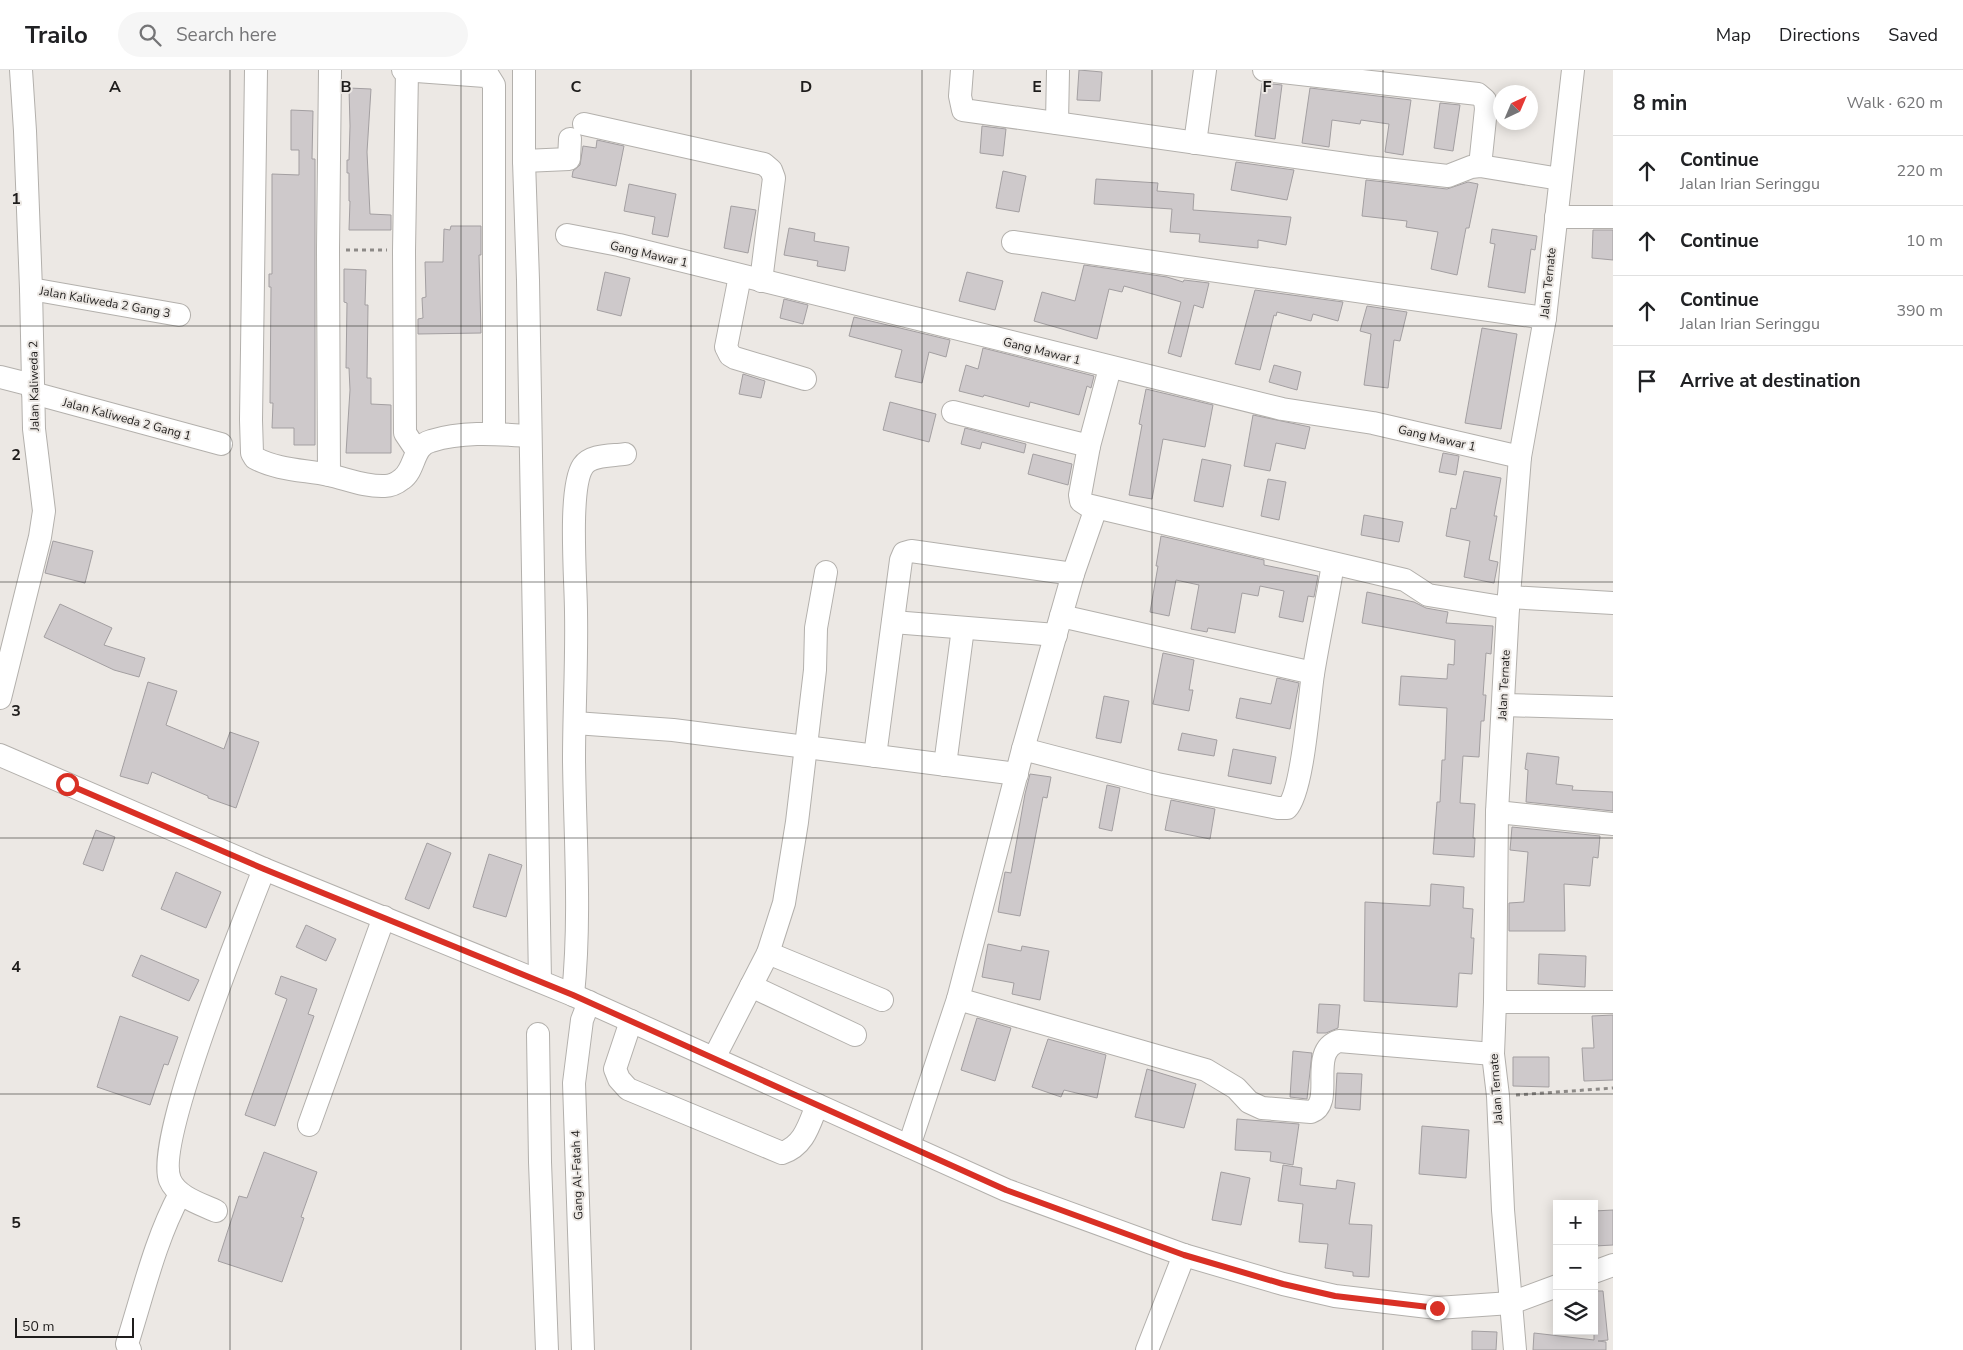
<!DOCTYPE html>
<html lang="en">
<head>
<meta charset="utf-8">
<style>
  body { margin:0; font-family:"Nunito Sans",sans-serif; background:#f6f6f6; color:#202124 }
  .controls { position:absolute; right:15px; bottom:15px; display:grid; overflow:hidden; border-radius:0px; box-shadow:0 2px 12px #0003 }
  .controls button { width:45px; height:45px; display:grid; place-items:center; padding:0; border:0; border-bottom:1px solid #e0e0e0; background:#fff; color:#202124; font:25px sans-serif }
  .compass { position:absolute; left:1493px; top:15px; width:45px; height:45px; border-radius:50%; background:#fff; box-shadow:0 2px 12px #0003; rotate:44deg }
  .scale { position:absolute; left:15px; bottom:12px; width:119px; box-sizing:border-box; padding-left:5px; border:2px solid #1f1d1c; border-top:0; font-size:14px; line-height:18px; white-space:nowrap; color:#1f1d1c; -webkit-text-stroke:4px #ece8e4; paint-order:stroke }
  .stop { position:absolute; width:15px; height:15px; margin:-11px; border:4px solid #d93025; border-radius:50%; background:#fff }
  .stop.end { background:#d93025; border-color:#fff; box-shadow:0 1px 5px #0008 }
  .list { margin:0; padding:0; list-style:none }
  h2 { display:flex; justify-content:space-between; align-items:center; height:65px; margin:0; padding:0 20px; font-size:21px }
  h2 small { font-size:16px; font-weight:400; color:#757577 }
  .list li { display:grid; grid-template-columns:32px 1fr auto; gap:15px; align-items:center; box-sizing:border-box; height:70px; padding:0 20px; border-top:1px solid #e0e0e0 }
  .list b { display:block; font-size:19px; white-space:nowrap }
  .list p { margin:0; font-size:16px; white-space:nowrap; color:#757577 }
  .list em { font-size:16px; font-style:normal; color:#757577 }
  .icon { flex:none; width:28px; height:28px; fill:none; stroke:currentColor; stroke-width:2; stroke-linecap:round; stroke-linejoin:round }
  .map { position:relative; flex:none; width:1613px; height:1280px; overflow:hidden }
  header { display:flex; align-items:center; gap:30px; box-sizing:border-box; height:70px; padding:0 25px; background:#fff; border-bottom:1px solid #e0e0e0 }
  header strong { font-size:24px }
  nav { display:flex; gap:28px; margin-inline-start:auto; font-size:18px }
  .search { width:350px; height:45px; background:#f6f6f6; display:flex; align-items:center; gap:12px; box-sizing:border-box; padding:0 18px; border-radius:28px; color:#757577; font-size:19px }
  main { display:flex }
  aside { flex:1; background:#fff }
  .map>svg:first-child { display:block }
  .building { fill:#cec9cb; stroke:#a39fa1 }
  .lines { fill:none; stroke-linecap:round; stroke-linejoin:round }
  .minor-casing { stroke:#b3b0ac; stroke-width:24 }
  .path { stroke:#8d8a87; stroke-width:3; stroke-dasharray:4 4; stroke-linecap:butt }
  .minor { stroke:#fff; stroke-width:22 }
  .route { stroke:#d93025; stroke-width:6 }
  .grid { fill:none; stroke:#1f1d1c; stroke-width:1; stroke-opacity:0.55 }
  .labels { text-anchor:middle; stroke-width:4; stroke-linejoin:round; paint-order:stroke }
  .street-label { font-size:12px; fill:#1f1d1c; stroke:#ece8e4 }
  .grid-label { font-size:16px; text-anchor:middle; font-weight:bold; fill:#1f1d1c; stroke:#ece8e4; stroke-width:4; stroke-linejoin:round; paint-order:stroke }
</style>
</head>
<body>
<header>
<strong>Trailo</strong>
<div class="search"><svg class="icon" aria-label="search" viewBox="0 0 24 24"><circle cx="10" cy="10" r="6"/><path d="M15 15l6 6"/></svg>Search here</div>
<nav><a>Map</a><a>Directions</a><a>Saved</a></nav>
</header>
<main>
<div class="map">
<svg width="1613" height="1280" viewBox="0 0 1613 1280">
  <rect width="100%" height="100%" fill="#ece8e4"/>
  <g class="building">
    <path d="M1079 0 1102 2 1100 31 1077 30Z"/>
    <path d="M1262 13 1282 15 1275 69 1255 66Z"/>
    <path d="M349 18 371 19 367 82 370 144 391 145V160H349L350 131H349V103H347V90H349L350 56Z"/>
    <path d="M1310 18 1411 30 1403 85 1385 82 1389 54 1361 50 1360 54 1332 50 1329 77 1302 73Z"/>
    <path d="M1440 33 1460 35 1453 81 1434 78Z"/>
    <path d="M291 40 313 41 312 89H315V375H294V358H272L273 333H270L271 217H269V204H272V104L299 105V80H291Z"/>
    <path d="M982 56 1006 59 1003 86 980 83Z"/>
    <path d="M597 70 624 76 616 116 572 107 573 101 580 95 583 76 596 78Z"/>
    <path d="M1236 92 1294 100 1287 130 1231 120Z"/>
    <path d="M1003 101 1026 106 1019 142 996 138Z"/>
    <path d="M1096 109 1158 113 1157 121 1194 124 1193 140 1291 147 1286 175 1258 170V178L1199 172 1200 164 1170 162 1172 139 1094 134Z"/>
    <path d="M1366 110 1447 119 1468 112 1478 114 1469 158H1466L1457 205 1431 199 1438 162 1406 157 1407 151 1362 146Z"/>
    <path d="M629 114 676 124 668 167 652 164 655 147 624 141Z"/>
    <path d="M731 136 756 140 748 183 724 178Z"/>
    <path d="M451 156H481V185H479L481 263 418 264V249L423 248 422 228 426 227 425 192H443L444 159 450 160Z"/>
    <path d="M789 158 815 163 814 171 849 177 845 201 817 196 818 191 784 185Z"/>
    <path d="M1492 159 1537 166 1535 180 1531 179 1525 223 1488 217 1495 174 1490 173Z"/>
    <path d="M1593 160H1613V190L1592 188Z"/>
    <path d="M1084 195 1167 207 1183 212 1184 210 1209 213 1203 238 1194 235 1181 287 1168 283 1181 232 1124 216 1122 222 1109 219 1097 269 1034 251 1042 222 1075 231Z"/>
    <path d="M344 199 366 200 365 235H368L367 308H371V334L391 335V383H346L350 320 349 298H346L347 233 344 232Z"/>
    <path d="M605 202 630 208 621 246 597 240Z"/>
    <path d="M967 202 1003 211 995 240 959 231Z"/>
    <path d="M1255 220 1343 232 1338 251 1313 244 1311 251 1277 242 1276 246 1274 245 1260 300 1235 294Z"/>
    <path d="M784 229 808 235 803 254 780 248Z"/>
    <path d="M1367 236 1407 242 1400 271 1394 270 1388 318 1364 315 1371 264 1360 261Z"/>
    <path d="M854 247 950 270 946 287 929 282 922 313 895 307 902 280 849 266Z"/>
    <path d="M1482 258 1517 264 1501 359 1465 353Z"/>
    <path d="M983 278 1094 306 1091 318 1087 316 1079 345 1030 332 1029 337 984 325 983 327 959 321 966 295 978 299Z"/>
    <path d="M1274 295 1301 302 1297 320 1269 312Z"/>
    <path d="M743 304 765 311 761 328 739 324Z"/>
    <path d="M1146 319 1213 335 1205 377 1163 369 1152 429 1129 425 1142 355 1139 354Z"/>
    <path d="M890 332 936 344 929 372 883 360Z"/>
    <path d="M1253 345 1310 357 1305 379 1276 373 1270 401 1244 396Z"/>
    <path d="M965 358 1026 374 1024 383 982 372 980 379 961 374Z"/>
    <path d="M1443 383 1459 386 1456 405 1439 402Z"/>
    <path d="M1033 384 1072 394 1068 415 1028 404Z"/>
    <path d="M1202 389 1231 395 1223 437 1194 431Z"/>
    <path d="M1464 401 1501 408 1494 446H1497L1489 490 1498 492 1494 513 1464 507 1470 471 1446 466 1451 438 1456 439Z"/>
    <path d="M1268 409 1286 412 1279 450 1261 446Z"/>
    <path d="M1364 445 1403 452 1399 472 1361 465Z"/>
    <path d="M1161 466 1264 490V495L1318 506 1314 527 1308 526 1303 552 1279 547 1284 521 1260 516 1258 526 1242 523 1235 563 1208 558 1207 562 1191 559 1199 515 1176 510 1169 546 1150 542 1158 496H1156Z"/>
    <path d="M53 471 93 481 85 513 45 503Z"/>
    <path d="M1367 522 1414 532 1426 538 1448 542 1446 553 1493 556 1491 584 1486 583 1483 625H1486L1484 651H1481L1479 687 1463 686 1460 733 1475 734 1473 768H1475L1474 787 1433 784 1437 732H1440L1442 690H1445L1447 638 1399 635 1401 606 1447 609 1448 594 1454 595 1455 570 1362 553Z"/>
    <path d="M60 534 112 558 104 575 145 588 139 607 114 600 44 567Z"/>
    <path d="M1163 583 1194 590 1189 620H1193L1189 641 1153 634Z"/>
    <path d="M1277 608 1299 613 1290 659 1236 648 1240 628 1271 634Z"/>
    <path d="M148 612 177 621 166 655 224 679 230 662 259 672 236 738 208 728V726L152 702 148 714 120 706Z"/>
    <path d="M1104 626 1129 631 1121 673 1096 668Z"/>
    <path d="M1182 663 1217 670 1214 686 1178 680Z"/>
    <path d="M1233 679 1276 687 1271 714 1228 706Z"/>
    <path d="M1527 683 1559 687 1556 714 1573 716 1572 720 1613 722V741L1526 732 1528 700 1525 699Z"/>
    <path d="M1030 704 1051 707 1047 728 1043 727 1020 846 998 842 1005 802 1011 803 1025 724Z"/>
    <path d="M1107 715 1120 718 1112 761 1099 758Z"/>
    <path d="M1171 730 1215 739 1210 769 1165 760Z"/>
    <path d="M1512 757 1600 766 1598 788 1593 787 1590 816 1564 814 1565 861H1509V833L1524 832 1528 782 1510 780Z"/>
    <path d="M96 760 115 767 103 801 83 794Z"/>
    <path d="M427 773 451 783 429 839 405 829Z"/>
    <path d="M489 784 522 795 506 847 473 837Z"/>
    <path d="M176 802 221 822 206 858 161 839Z"/>
    <path d="M1431 814 1464 817 1463 838 1473 839 1471 868H1474L1472 904 1459 903 1457 937 1364 931 1365 832 1430 836Z"/>
    <path d="M306 855 336 869 326 891 296 877Z"/>
    <path d="M988 874 1021 881 1022 876 1049 881 1040 930 1012 924 1014 913 982 907Z"/>
    <path d="M1539 884 1586 886 1585 917 1538 914Z"/>
    <path d="M141 885 199 910 189 931 132 906Z"/>
    <path d="M281 906 317 919 308 944 314 946 275 1056 245 1045 287 929 275 924Z"/>
    <path d="M1319 934 1340 935 1338 958 1326 963H1317Z"/>
    <path d="M1613 945V1010L1584 1011 1582 978H1594L1592 946Z"/>
    <path d="M120 946 178 967 168 995 164 994 150 1035 97 1017Z"/>
    <path d="M977 948 1011 958 995 1011 961 1000Z"/>
    <path d="M1048 969 1106 985 1097 1028 1064 1020 1061 1027 1032 1017Z"/>
    <path d="M1293 981 1312 983 1307 1029 1290 1027Z"/>
    <path d="M1513 987H1549V1017L1513 1016Z"/>
    <path d="M1147 999 1196 1014 1184 1058 1135 1047Z"/>
    <path d="M1337 1003 1362 1004 1360 1040 1335 1038Z"/>
    <path d="M1237 1049 1299 1054 1293 1095 1270 1091 1271 1082 1235 1080Z"/>
    <path d="M1422 1056 1469 1060 1466 1108 1419 1104Z"/>
    <path d="M264 1082 317 1102 301 1147 304 1148 282 1212 218 1191 239 1126 247 1128Z"/>
    <path d="M1283 1095 1302 1098 1300 1115 1336 1119 1337 1110 1355 1113 1349 1154 1372 1155 1369 1207 1353 1206V1202L1325 1198 1328 1174 1299 1172 1303 1134 1278 1131Z"/>
    <path d="M1221 1102 1250 1108 1241 1155 1212 1150Z"/>
    <path d="M1613 1140V1175L1595 1176 1594 1141Z"/>
    <path d="M1594 1221H1603L1608 1270 1598 1271 1606 1272V1280H1533L1534 1263 1594 1270Z"/>
    <path d="M1472 1261 1497 1262 1496 1280H1472Z"/>
  </g>
  <g class="lines">
    <g class="minor-casing">
      <g id="minor">
        <path d="M256 0 251 350 252 383 255 388C277 400 304 400 329 405 347 409 365 417 385 416 391 416 397 413 402 409 416 399 412 376 431 371 463 361 497 364 529 366"/>
        <path d="M403 0 485 6 489 7 494 15V364"/>
        <path d="M407 0 404 181 405 363 417 381"/>
        <path d="M524 0V91L528 210 540 911"/>
        <path d="M962 0 960 26 963 40 1367 97 1448 106 1471 97 1480 96 1560 109"/>
        <path d="M1264 0 1478 24 1485 30 1486 39 1480 96"/>
        <path d="M1057 53 1058 0"/>
        <path d="M584 54 764 94 771 100 774 108 761 211"/>
        <path d="M1195 73 1205 0"/>
        <path d="M524 91 569 89 570 69"/>
        <path d="M1556 147H1613"/>
        <path d="M567 165 619 175 1282 339 1373 353 1520 387"/>
        <path d="M1013 172 1545 248"/>
        <path d="M740 206 726 277 730 285 735 288 805 309"/>
        <path d="M31 219 179 245"/>
        <path d="M1110 298 1089 376 1080 425 1081 431 1087 435 1405 510 1428 525 1508 538"/>
        <path d="M0 307 32 315"/>
        <path d="M33 323 221 374"/>
        <path d="M953 342 1089 376"/>
        <path d="M329 405 328 179 330 0"/>
        <path d="M1509 527 1613 533"/>
        <path d="M1061 546 1313 603"/>
        <path d="M893 552 1056 565"/>
        <path d="M0 628 40 467 44 441 34 359 31 219 25 61 21 0"/>
        <path d="M1503 635 1613 638"/>
        <path d="M575 653 673 660 1017 704"/>
        <path d="M1023 679 1157 714 1278 738H1287C1303 722 1309 630 1313 604 1319 567 1327 531 1333 494"/>
        <path d="M0 685 264 799 573 925 1006 1120 1184 1185 1283 1214 1335 1226 1437 1238 1511 1233 1557 1216"/>
        <path d="M875 686 901 490 904 483 911 481 1073 504"/>
        <path d="M945 695 963 558"/>
        <path d="M1497 742 1613 754"/>
        <path d="M768 883 882 930"/>
        <path d="M751 916 855 965"/>
        <path d="M573 925C581 847 575 768 574 690 574 641 577 592 576 542 576 512 568 418 583 396 591 384 612 386 625 384"/>
        <path d="M958 929 1206 1000 1236 1018 1249 1032 1262 1038 1311 1042C1336 1033 1307 981 1339 971L1493 984"/>
        <path d="M1495 932H1613"/>
        <path d="M631 951 615 999 619 1009 628 1019 782 1083C804 1076 809 1055 817 1035"/>
        <path d="M538 964 540 1092 547 1280"/>
        <path d="M714 988 768 883 784 833 797 752 815 600 816 558 826 502"/>
        <path d="M309 1055 384 847"/>
        <path d="M909 1076 958 929 1023 679 1073 504 1096 438"/>
        <path d="M216 1141C201 1134 177 1127 170 1110 154 1071 245 849 264 799"/>
        <path d="M1594 1202 1613 1195"/>
        <path d="M130 1280 127 1274C143 1224 155 1170 180 1124"/>
        <path d="M583 1280 574 1013 582 950 589 932"/>
        <path d="M1147 1280 1184 1185"/>
        <path d="M1515 1280 1503 1140 1498 1026 1493 984 1495 932 1497 742 1508 538 1520 387 1545 248 1573 0"/>
      </g>
    </g>
    <g class="path">
      <path d="M346 180H387"/>
      <path d="M1516 1025 1613 1018"/>
    </g>
    <use href="#minor" class="minor"/>
  </g>
  <g class="lines">
    <path class="route" d="M67 714 264 799 573 925 1006 1120 1184 1185 1283 1214 1335 1226 1437 1238"/>
  </g>
  <path class="grid" d="M230 0V1280M461 0V1280M691 0V1280M922 0V1280M1152 0V1280M1383 0V1280M0 256H1613M0 512H1613M0 768H1613M0 1024H1613"/>
  <g class="labels">
    <g class="street-label">
      <text transform="translate(649 184) rotate(13)" y="4">Gang Mawar 1</text>
      <text transform="translate(1548 213) rotate(-84)" y="4">Jalan Ternate</text>
      <text transform="translate(105 232) rotate(10)" y="4">Jalan Kaliweda 2 Gang 3</text>
      <text transform="translate(1042 281) rotate(14)" y="4">Gang Mawar 1</text>
      <text transform="translate(34 316) rotate(-91)" y="4">Jalan Kaliweda 2</text>
      <text transform="translate(127 349) rotate(15)" y="4">Jalan Kaliweda 2 Gang 1</text>
      <text transform="translate(1437 368) rotate(13)" y="4">Gang Mawar 1</text>
      <text transform="translate(1504 615) rotate(-87)" y="4">Jalan Ternate</text>
      <text transform="translate(1496 1019) rotate(-94)" y="4">Jalan Ternate</text>
      <text transform="translate(577 1105) rotate(-92)" y="4">Gang Al-Fatah 4</text>
    </g>
  </g>
  <g class="grid-label">
    <text x="115" y="22">A</text>
    <text x="346" y="22">B</text>
    <text x="576" y="22">C</text>
    <text x="806" y="22">D</text>
    <text x="1037" y="22">E</text>
    <text x="1267" y="22">F</text>
    <text x="16" y="134">1</text>
    <text x="16" y="390">2</text>
    <text x="16" y="646">3</text>
    <text x="16" y="902">4</text>
    <text x="16" y="1158">5</text>
  </g>
</svg>
<div class="controls">
<button>+</button>
<button>−</button>
<button><svg class="icon" aria-label="layers" viewBox="0 0 24 24"><path d="M12 4l9 5-9 5-9-5zM3 14l9 5 9-5"/></svg></button>
</div>
<svg class="compass" viewBox="-18 -18 36 36"><path d="M0-13l5 13h-10z" fill="#e53935"/><path d="M0 13l5-13h-10z" fill="#757577"/></svg>
<div class="scale">50 m</div>
<div class="stop" style="left:67px;top:714px"></div>
<div class="stop end" style="left:1437px;top:1238px"></div>
</div>
<aside>
<h2>8 min<small>Walk · 620 m</small></h2>
<ul class="list">
<li><svg class="icon" aria-label="ahead" viewBox="0 0 24 24"><path d="M12 20V5M6 11l6-6 6 6"/></svg><div><b>Continue</b><p>Jalan Irian Seringgu</p></div><em>220 m</em></li>
<li><svg class="icon" aria-label="ahead" viewBox="0 0 24 24"><path d="M12 20V5M6 11l6-6 6 6"/></svg><div><b>Continue</b></div><em>10 m</em></li>
<li><svg class="icon" aria-label="ahead" viewBox="0 0 24 24"><path d="M12 20V5M6 11l6-6 6 6"/></svg><div><b>Continue</b><p>Jalan Irian Seringgu</p></div><em>390 m</em></li>
<li><svg class="icon" aria-label="arrive" viewBox="0 0 24 24"><path d="M6 21V4h12l-3 4 3 4H6"/></svg><div><b>Arrive at destination</b></div></li>
</ul>
</aside>
</main>
</body>
</html>
